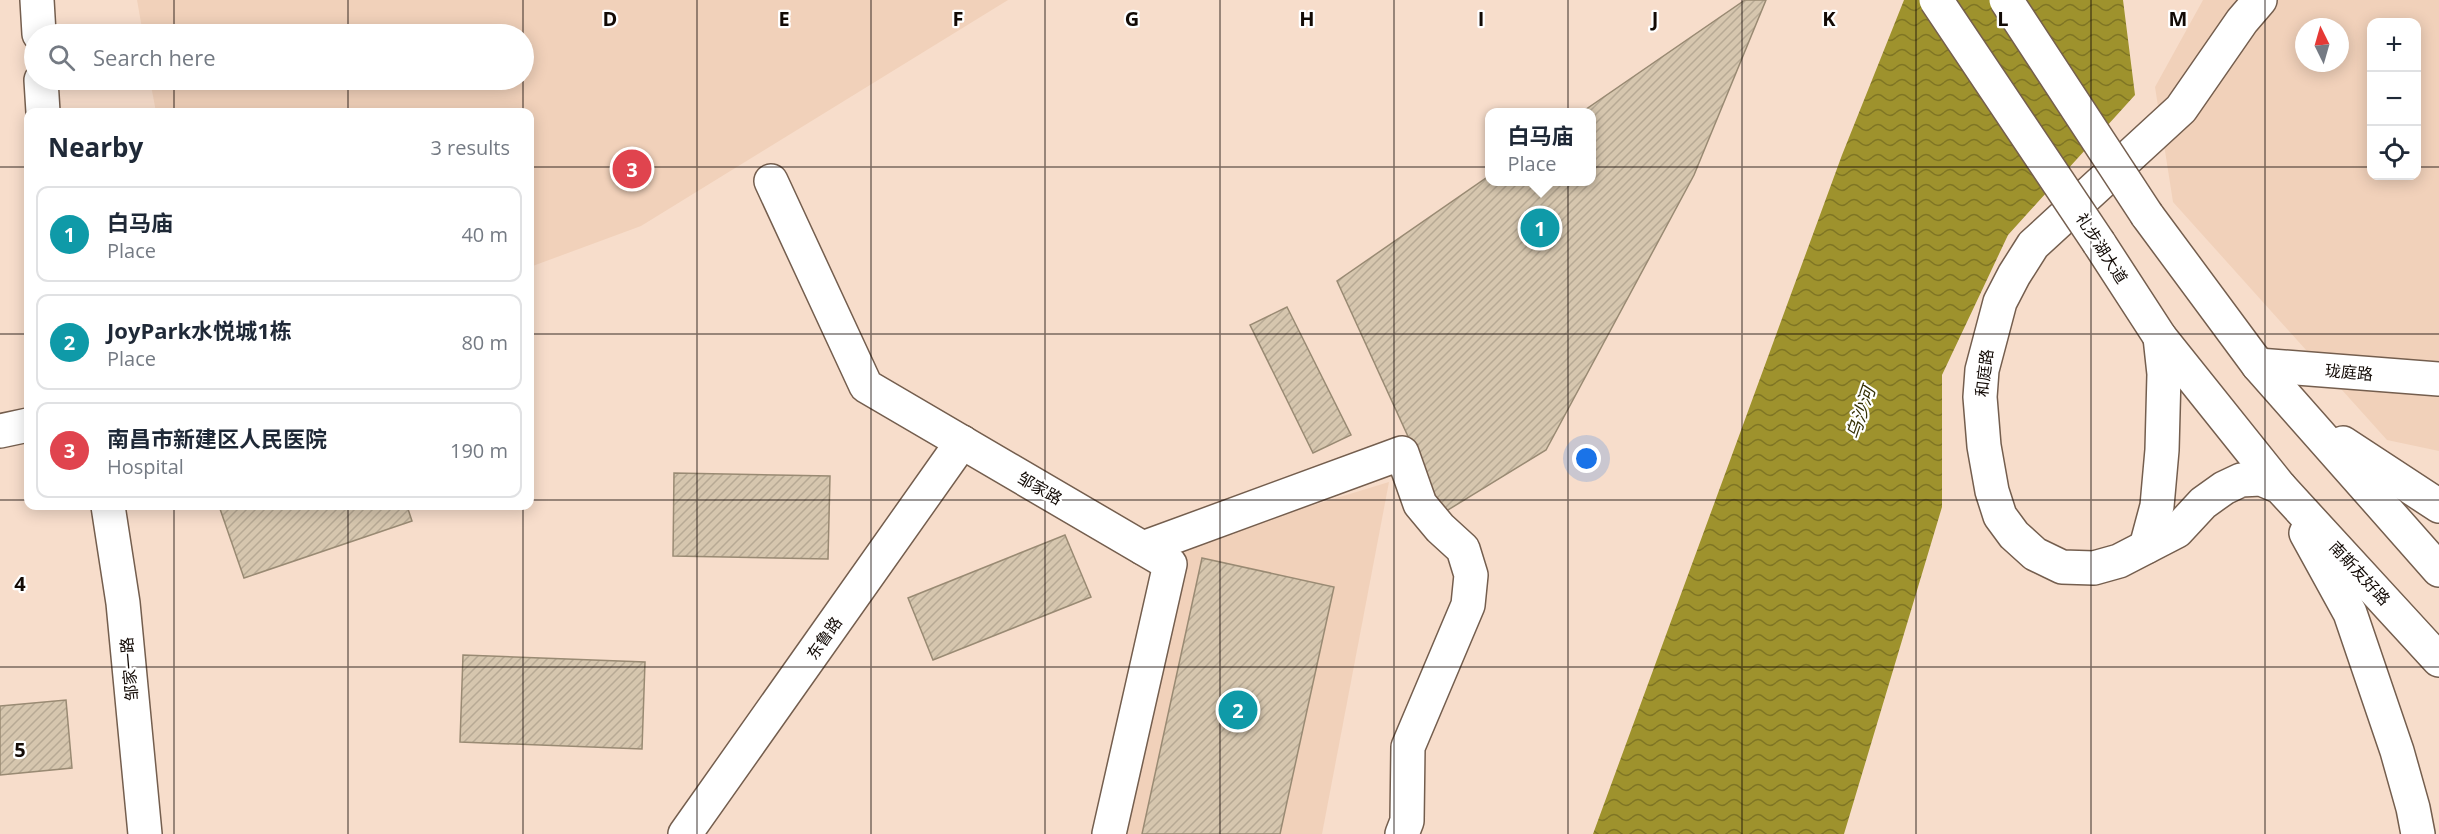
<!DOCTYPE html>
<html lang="en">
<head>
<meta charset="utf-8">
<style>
  body { margin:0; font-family:"Open Sans","Noto Sans SC",sans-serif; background:#f2f2f3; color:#1f2937 }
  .controls { position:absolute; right:18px; top:18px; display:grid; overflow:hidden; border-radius:12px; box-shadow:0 3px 15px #0003 }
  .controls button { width:54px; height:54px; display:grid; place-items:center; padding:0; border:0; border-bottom:2px solid #e0e1e3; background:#fff; color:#1f2937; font:30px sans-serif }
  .compass { position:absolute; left:2295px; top:18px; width:54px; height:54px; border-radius:50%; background:#fff; box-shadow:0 3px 15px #0003; rotate:355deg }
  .you { position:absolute; left:1587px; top:459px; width:21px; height:21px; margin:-15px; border:4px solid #fff; border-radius:50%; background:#1a73e8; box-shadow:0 0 0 9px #1a73e833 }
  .badge { display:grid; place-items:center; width:39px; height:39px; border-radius:50%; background:#111827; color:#fff; font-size:20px; font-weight:700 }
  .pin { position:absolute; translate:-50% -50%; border:3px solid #fff; box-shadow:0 2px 6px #0006 }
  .popup { position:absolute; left:1485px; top:108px; width:111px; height:78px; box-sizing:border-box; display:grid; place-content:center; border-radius:12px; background:#fff; filter:drop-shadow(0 2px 4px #0005); font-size:20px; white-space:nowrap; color:#747a83 }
  .popup b { font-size:22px; color:#1f2937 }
  .popup::after { content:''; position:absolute; left:50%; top:100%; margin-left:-12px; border:12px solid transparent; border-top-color:#fff }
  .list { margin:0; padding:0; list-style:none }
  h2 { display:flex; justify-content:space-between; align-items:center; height:78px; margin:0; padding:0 24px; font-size:26px }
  h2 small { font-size:20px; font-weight:400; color:#747a83 }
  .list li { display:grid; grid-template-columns:39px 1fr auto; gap:18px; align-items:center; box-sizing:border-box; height:96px; margin:0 12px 12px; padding:0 12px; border:2px solid #e0e1e3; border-radius:12px }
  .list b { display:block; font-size:22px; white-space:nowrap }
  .list p { margin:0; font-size:20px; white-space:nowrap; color:#747a83 }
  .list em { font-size:20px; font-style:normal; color:#747a83 }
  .icon { flex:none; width:33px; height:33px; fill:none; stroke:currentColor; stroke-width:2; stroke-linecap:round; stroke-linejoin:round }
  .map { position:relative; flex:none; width:2439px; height:834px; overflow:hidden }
  .search { position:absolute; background:#fff; box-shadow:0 3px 15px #0003; left:24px; top:24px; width:510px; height:66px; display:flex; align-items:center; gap:15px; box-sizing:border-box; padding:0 21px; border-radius:33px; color:#747a83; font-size:22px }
  .panel { position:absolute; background:#fff; box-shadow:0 3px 15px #0003; left:24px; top:108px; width:510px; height:402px; border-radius:12px }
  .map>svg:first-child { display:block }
  .built { fill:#f1d1ba; fill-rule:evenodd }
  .water { fill:url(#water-waves) }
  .building { fill:url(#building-hatch); stroke:#998a73; stroke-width:1.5 }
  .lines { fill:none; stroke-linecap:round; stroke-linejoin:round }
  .minor-casing { stroke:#745e4e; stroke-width:36 }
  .highway-casing { stroke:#745e4e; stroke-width:36 }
  .minor { stroke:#fff; stroke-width:33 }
  .highway { stroke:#fff; stroke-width:33 }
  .highway-bridge-casing { stroke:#745e4e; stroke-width:36; stroke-linecap:butt }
  .highway-bridge { stroke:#fff; stroke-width:33 }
  .grid { fill:none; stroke:#120a05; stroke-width:1.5; stroke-opacity:0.55 }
  .labels { text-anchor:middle; stroke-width:4.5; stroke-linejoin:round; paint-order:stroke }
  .street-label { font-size:16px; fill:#120a05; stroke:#fff }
  .water-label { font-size:18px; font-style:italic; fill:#353005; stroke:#fff }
  .grid-label { font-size:20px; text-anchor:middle; font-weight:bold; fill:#120a05; stroke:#fff; stroke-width:4.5; stroke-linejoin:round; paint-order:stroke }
</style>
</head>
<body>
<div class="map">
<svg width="2439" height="834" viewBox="0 0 2439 834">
  <defs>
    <pattern id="water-waves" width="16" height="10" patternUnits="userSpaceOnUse" patternTransform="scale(1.5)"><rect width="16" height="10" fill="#9e922d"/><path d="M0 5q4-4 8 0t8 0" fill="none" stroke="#7f7524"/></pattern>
    <pattern id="building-hatch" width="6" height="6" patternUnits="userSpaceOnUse" patternTransform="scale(1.5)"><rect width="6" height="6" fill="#d6c6ae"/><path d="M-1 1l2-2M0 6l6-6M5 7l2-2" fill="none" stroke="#b7a994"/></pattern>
  </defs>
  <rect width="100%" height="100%" fill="#f7ddcb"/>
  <g class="built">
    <path d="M137 0H1008L641 226 530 267V112H156L150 80H524V34H143Z"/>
    <path d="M2203 0H2439V451L2387 440 2173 202 2155 87ZM2372 22H2416V176H2372ZM2304 27H2340V63H2304Z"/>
    <path d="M1389 482 1322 834H1121L1179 546Z"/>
  </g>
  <path class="water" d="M1904 0H2123L2135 95 2008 235 1942 375V507L1844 834H1593L1842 155Z"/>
  <g class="building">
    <path d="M1745 0H1766L1694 175 1546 450 1443 513 1337 281 1489 176V182H1591V112H1582Z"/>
    <path d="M1287 307 1351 435 1313 453 1250 325Z"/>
    <path d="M674 473 830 476 828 559 673 556Z"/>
    <path d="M219 506H407L412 521 244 578Z"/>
    <path d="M1065 535 1091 597 933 660 908 598Z"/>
    <path d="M1202 558 1334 587 1280 834H1142Z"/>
    <path d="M463 655 645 662 642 749 460 742Z"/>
    <path d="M66 700 72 768 0 775V706Z"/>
  </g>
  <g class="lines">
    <g class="minor-casing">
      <g id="minor">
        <path d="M37 0 39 34"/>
        <path d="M2260 0 2242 21 2181 109 2033 245 2014 275 2000 302 1982 370 1980 397 1984 446 1992 491 2000 516 2014 535 2035 554 2062 567 2094 568 2119 561 2177 531 2203 503 2224 488 2241 480 2261 479 2280 487"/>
        <path d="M41 80 43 112"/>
        <path d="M771 181 866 386 1170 564 1109 834"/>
        <path d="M2258 365 2439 379"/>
        <path d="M0 431 28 425"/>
        <path d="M108 506 123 603 145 834"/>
        <path d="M2146 547 2157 506 2162 450 2164 374 2160 337"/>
        <path d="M1143 548 1402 453 1420 504 1440 528 1463 549 1471 575 1468 605 1408 747 1407 821 1402 834"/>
        <path d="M685 834 962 442"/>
      </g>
    </g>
    <g class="highway-casing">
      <g id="highway">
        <path d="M2147 215 2258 365 2439 570"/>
        <path d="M2099 243 2160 337 2280 487 2439 660"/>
        <path d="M2343 443 2439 506"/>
        <path d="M2306 533 2350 613 2397 751 2413 808 2418 834"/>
      </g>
    </g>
    <use href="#minor" class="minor"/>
    <use href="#highway" class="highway"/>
    <g class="highway-bridge-casing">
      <g id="highway-bridge">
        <path d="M1936 0 2099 243"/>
        <path d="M2006 0 2147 215"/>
      </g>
    </g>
    <use href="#highway-bridge" class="highway-bridge"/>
  </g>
  <path class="grid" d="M174 0V34M348 0V34M523 0V34M697 0V834M871 0V834M1045 0V834M1220 0V834M1394 0V834M1568 0V834M1742 0V834M1916 0V834M2091 0V834M2265 0V834M174 80V112M348 80V112M523 80V112M0 167H28M530 167H2372M2416 167H2439M0 334H28M530 334H2439M0 500H28M530 500H2439M174 506V834M348 506V834M523 506V834M0 667H2439"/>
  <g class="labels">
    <g class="street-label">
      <text transform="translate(2102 248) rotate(57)" y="6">礼步湖大道</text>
      <text transform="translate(2349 372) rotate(5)" y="6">珑庭路</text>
      <text transform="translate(1984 373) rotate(-83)" y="6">和庭路</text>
      <text transform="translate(1040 488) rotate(30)" y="6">邹家路</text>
      <text transform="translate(2360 573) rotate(47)" y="6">南斯友好路</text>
      <text transform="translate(824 638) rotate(-55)" y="6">东鲁路</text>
      <text transform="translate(129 669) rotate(-95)" y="6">邹家一路</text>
    </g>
    <g class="water-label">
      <text transform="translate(1861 413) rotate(-71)" y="6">乌沙河</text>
    </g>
  </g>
  <g class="grid-label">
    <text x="610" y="26">D</text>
    <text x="784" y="26">E</text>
    <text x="958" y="26">F</text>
    <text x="1132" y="26">G</text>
    <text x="1307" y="26">H</text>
    <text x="1481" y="26">I</text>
    <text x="1655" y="26">J</text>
    <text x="1829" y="26">K</text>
    <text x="2003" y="26">L</text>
    <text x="2178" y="26">M</text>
    <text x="20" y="591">4</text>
    <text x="20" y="757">5</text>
  </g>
</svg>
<div class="controls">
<button>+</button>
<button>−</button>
<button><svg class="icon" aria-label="locate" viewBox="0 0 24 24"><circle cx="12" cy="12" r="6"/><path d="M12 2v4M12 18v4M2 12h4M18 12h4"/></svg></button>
</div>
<svg class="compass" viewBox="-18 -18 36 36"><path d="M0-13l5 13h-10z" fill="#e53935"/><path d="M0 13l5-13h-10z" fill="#747a83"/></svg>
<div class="you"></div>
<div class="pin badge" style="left:1540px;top:228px;background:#0f9aa8">1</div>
<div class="popup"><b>白马庙</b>Place</div>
<div class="pin badge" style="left:1238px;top:710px;background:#0f9aa8">2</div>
<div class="pin badge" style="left:632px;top:169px;background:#e0444e">3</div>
<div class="search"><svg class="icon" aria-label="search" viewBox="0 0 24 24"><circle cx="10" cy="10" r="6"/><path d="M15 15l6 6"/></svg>Search here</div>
<section class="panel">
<h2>Nearby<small>3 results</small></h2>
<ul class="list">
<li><span class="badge" style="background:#0f9aa8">1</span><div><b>白马庙</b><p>Place</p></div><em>40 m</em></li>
<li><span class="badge" style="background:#0f9aa8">2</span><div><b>JoyPark水悦城1栋</b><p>Place</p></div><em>80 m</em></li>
<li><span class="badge" style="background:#e0444e">3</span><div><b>南昌市新建区人民医院</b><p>Hospital</p></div><em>190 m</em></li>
</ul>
</section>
</div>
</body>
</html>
